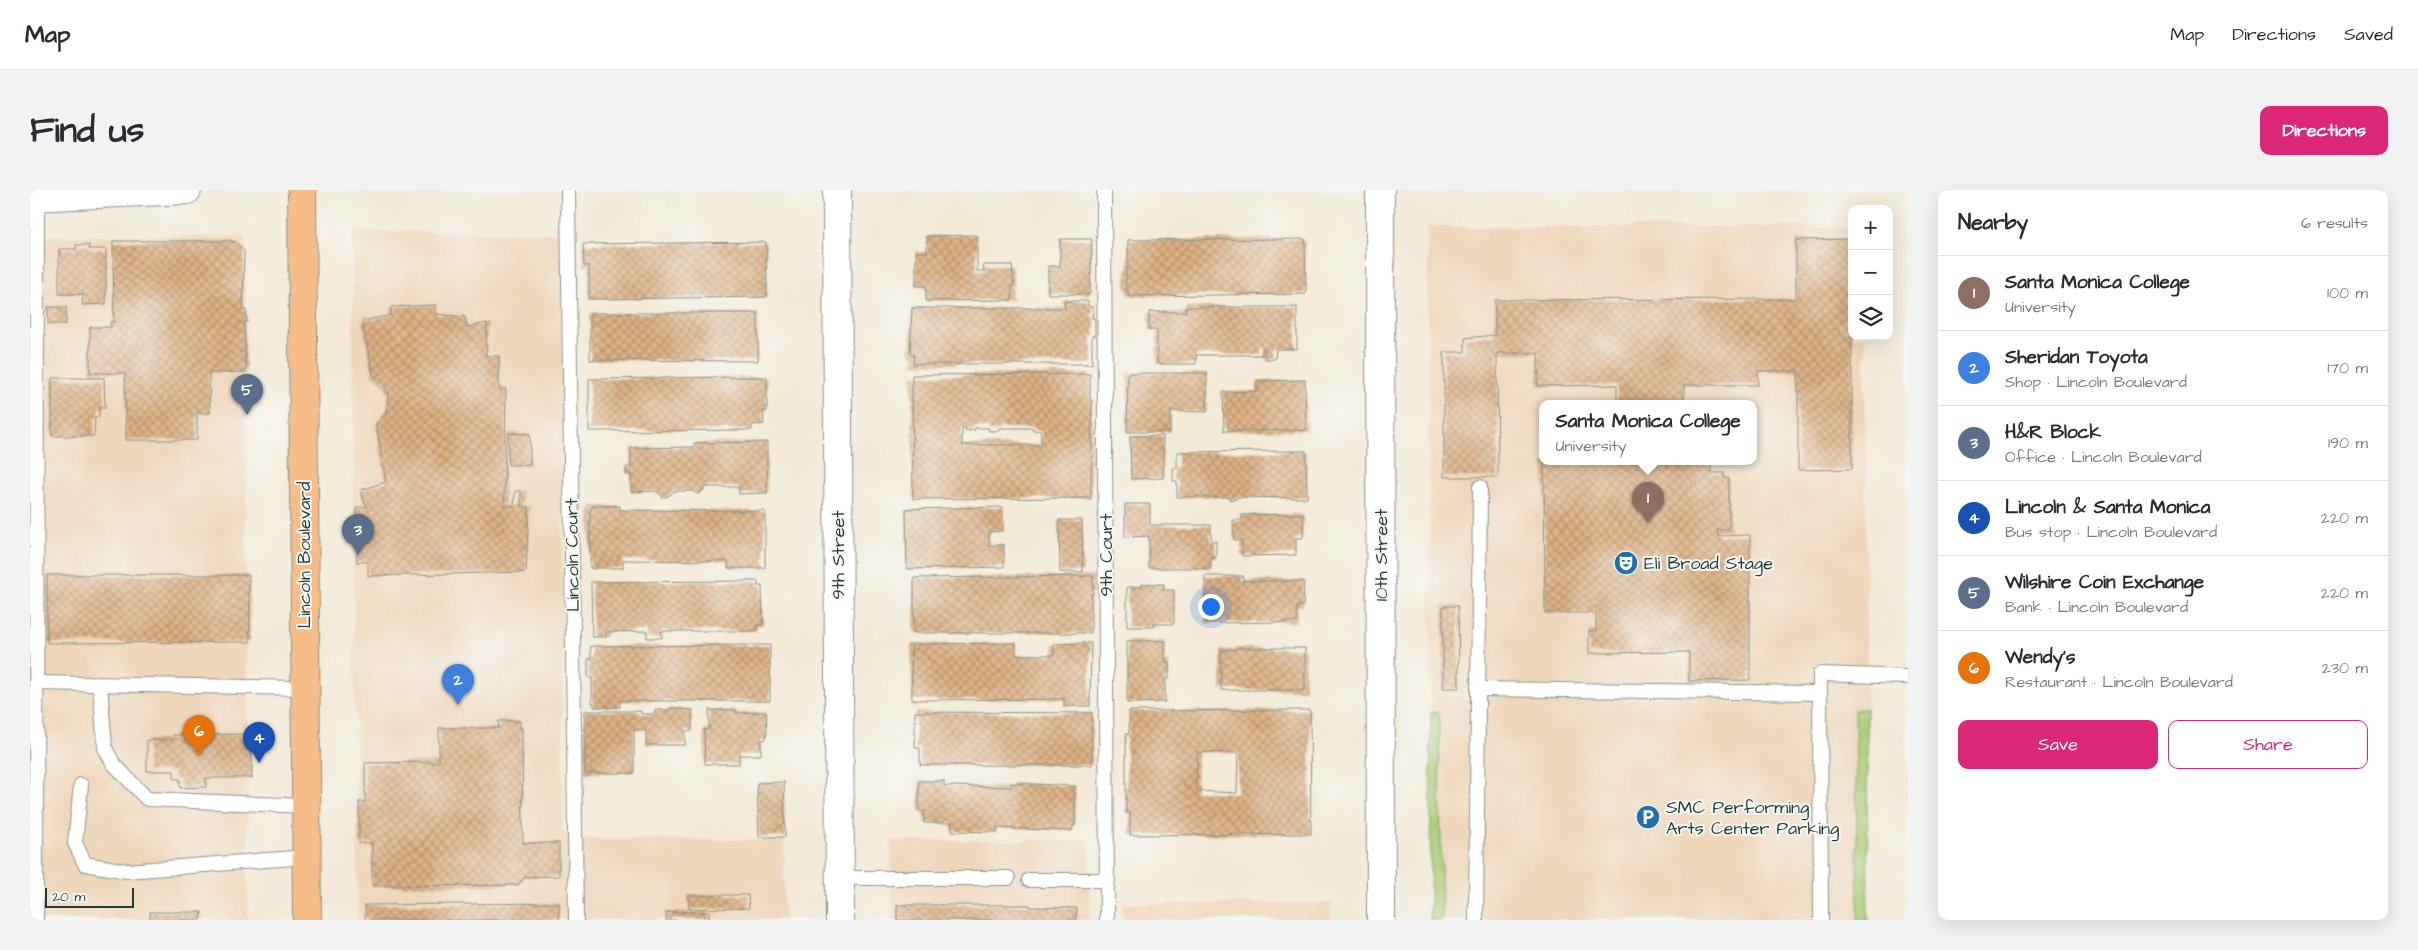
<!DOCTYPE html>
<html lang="en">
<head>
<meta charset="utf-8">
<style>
  body { margin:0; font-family:"Architects Daughter",sans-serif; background:#f2f2f3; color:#2b2b33 }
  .controls { position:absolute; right:15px; top:15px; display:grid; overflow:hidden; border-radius:10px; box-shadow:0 5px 20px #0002 }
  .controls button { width:45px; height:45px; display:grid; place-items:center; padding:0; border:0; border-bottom:1px solid #e1e1e2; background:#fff; color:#2b2b33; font:25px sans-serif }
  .scale { position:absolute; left:15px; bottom:12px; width:89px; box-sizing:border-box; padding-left:5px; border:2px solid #1f3d34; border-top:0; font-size:14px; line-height:18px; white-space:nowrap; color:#1f3d34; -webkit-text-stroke:4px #f6f6f2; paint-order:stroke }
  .you { position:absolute; left:1180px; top:416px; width:18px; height:18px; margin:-12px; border:4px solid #fff; border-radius:50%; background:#1a73e8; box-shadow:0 0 0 8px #1a73e833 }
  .badge { display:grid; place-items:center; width:32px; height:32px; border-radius:50%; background:#db2777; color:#fff; font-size:16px; font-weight:700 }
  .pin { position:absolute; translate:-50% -41px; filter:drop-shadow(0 1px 2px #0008) }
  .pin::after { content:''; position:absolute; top:26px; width:18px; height:15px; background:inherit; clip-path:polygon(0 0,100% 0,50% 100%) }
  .popup { position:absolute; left:1509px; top:210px; width:218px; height:65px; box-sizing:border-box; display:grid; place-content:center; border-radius:10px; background:#fff; filter:drop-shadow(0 1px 4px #0005); font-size:16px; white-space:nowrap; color:#7c7c81 }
  .popup b { font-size:19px; color:#2b2b33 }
  .popup::after { content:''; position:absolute; left:50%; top:100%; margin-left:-10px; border:10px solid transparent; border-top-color:#fff }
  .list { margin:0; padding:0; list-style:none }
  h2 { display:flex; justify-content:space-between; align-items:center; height:65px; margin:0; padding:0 20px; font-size:21px }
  h2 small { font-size:16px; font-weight:400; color:#7c7c81 }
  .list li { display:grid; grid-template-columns:32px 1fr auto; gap:15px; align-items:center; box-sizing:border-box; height:75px; padding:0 20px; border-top:1px solid #e1e1e2 }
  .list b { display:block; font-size:19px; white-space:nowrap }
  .list p { margin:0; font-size:16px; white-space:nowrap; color:#7c7c81 }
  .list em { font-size:16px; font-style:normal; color:#7c7c81 }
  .actions { display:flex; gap:10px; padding:15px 20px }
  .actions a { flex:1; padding:11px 0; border:1px solid #db2777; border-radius:10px; text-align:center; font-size:18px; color:#db2777 }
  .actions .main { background:#db2777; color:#fff }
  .icon { flex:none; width:28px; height:28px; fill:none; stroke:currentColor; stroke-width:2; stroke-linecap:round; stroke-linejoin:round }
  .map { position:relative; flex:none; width:1878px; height:730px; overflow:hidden; border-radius:10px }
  header { display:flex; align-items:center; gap:30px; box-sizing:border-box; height:70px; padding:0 25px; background:#fff; border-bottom:1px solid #e1e1e2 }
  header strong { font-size:24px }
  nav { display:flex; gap:28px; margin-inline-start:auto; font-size:18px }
  .intro { display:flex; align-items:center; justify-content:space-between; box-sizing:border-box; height:120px; padding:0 30px }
  h1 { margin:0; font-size:35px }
  .button { padding:12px 22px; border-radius:10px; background:#db2777; color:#fff; font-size:18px; font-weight:700 }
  main { display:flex; gap:30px; padding:0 30px }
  aside { flex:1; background:#fff; border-radius:10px; box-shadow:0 5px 20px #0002 }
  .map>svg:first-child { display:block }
  .built { fill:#eed7bb; fill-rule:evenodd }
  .grass { fill:#aace77; stroke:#648656 }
  .building { fill:url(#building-cross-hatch); fill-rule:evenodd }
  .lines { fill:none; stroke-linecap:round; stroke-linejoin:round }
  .service-casing { stroke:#899486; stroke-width:16 }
  .minor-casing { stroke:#899486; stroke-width:30 }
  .tertiary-casing { stroke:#899486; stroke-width:30 }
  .primary-casing { stroke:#899486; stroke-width:30 }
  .service { stroke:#fff; stroke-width:14 }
  .minor { stroke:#fff; stroke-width:28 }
  .tertiary { stroke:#fff; stroke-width:28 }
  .primary { stroke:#f7bd88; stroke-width:28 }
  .labels { text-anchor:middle; stroke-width:4; stroke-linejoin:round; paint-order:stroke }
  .street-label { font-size:18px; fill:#1f3d34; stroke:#f6f6f2 }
  .poi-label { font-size:18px; fill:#1f3d34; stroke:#f6f6f2; text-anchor:start }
</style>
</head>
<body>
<header>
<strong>Map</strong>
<nav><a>Map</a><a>Directions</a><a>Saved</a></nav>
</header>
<div class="intro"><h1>Find us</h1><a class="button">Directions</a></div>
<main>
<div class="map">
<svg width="1878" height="730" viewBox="0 0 1878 730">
  <defs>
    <pattern id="building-cross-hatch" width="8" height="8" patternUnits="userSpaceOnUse" patternTransform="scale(1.25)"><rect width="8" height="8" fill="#dfb386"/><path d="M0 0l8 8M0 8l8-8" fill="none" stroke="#b4936e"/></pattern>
  </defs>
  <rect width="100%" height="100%" fill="#f6f6f2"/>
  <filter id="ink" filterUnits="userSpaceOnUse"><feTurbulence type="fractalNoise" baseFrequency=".02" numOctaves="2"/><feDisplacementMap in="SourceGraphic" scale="10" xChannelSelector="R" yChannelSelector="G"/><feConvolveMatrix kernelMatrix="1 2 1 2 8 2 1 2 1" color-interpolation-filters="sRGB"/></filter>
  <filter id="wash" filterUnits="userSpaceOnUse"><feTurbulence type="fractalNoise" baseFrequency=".0096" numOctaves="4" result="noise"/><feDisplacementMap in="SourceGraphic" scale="20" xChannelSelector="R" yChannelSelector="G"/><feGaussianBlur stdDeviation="1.12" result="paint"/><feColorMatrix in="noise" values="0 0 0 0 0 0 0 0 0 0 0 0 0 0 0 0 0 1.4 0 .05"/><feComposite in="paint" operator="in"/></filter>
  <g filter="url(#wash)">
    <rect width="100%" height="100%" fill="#f3ead8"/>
    <g class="built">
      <path d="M1397 37H1822V146H1835L1838 730H1400L1401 522ZM1513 214H1723V272H1513Z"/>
      <path d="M323 41 532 43 533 643 551 649 754 650V730H328L323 387Z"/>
      <path d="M0 46H215L218 730H0Z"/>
      <path d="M1059 650 1060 730H862L861 651Z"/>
      <path d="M1301 713V730H1093V714Z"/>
    </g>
    <g class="grass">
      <path d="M1837 519 1838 730H1828L1825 520Z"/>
      <path d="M1401 522 1409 523 1412 730H1400Z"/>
    </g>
    <g id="blocks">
      <g class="building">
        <path d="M947 45V81H954L953 75H982L984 96H982V110L896 111V96H886V62H897V46Z"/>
        <path d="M1030 49H1062L1060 104H1018V76H1030Z"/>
        <path d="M1275 49 1276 104 1098 106V100H1096V78H1098V50Z"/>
        <path d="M1822 49V279L1768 280V181H1728V195H1654V214H1587V195L1508 196V163H1467L1468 287H1414V162H1435V148L1465 145V110L1766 109V50Z"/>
        <path d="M83 51H200L206 52 214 61 213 120H216L217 132H214L216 182 179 183 180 223H167V250H96L95 183H60V137H81V131L84 132Z"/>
        <path d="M736 52 737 107 559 109V76H554L553 54Z"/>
        <path d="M46 55H59V59H76V114L52 115 53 104H29V59H46Z"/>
        <path d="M1034 111H1058V117H1063L1062 128H1065V146H1062V174H883L884 165H880L882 118H1035Z"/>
        <path d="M406 115V124L435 127 437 137 457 133 456 166H469V199H476L474 316H484L485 301H491V316L499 317 496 382 338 386V372H327L326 317H338L334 312 331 300 356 292 346 234 356 222 358 213V203L355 195 343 184 332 131 361 125V117Z"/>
        <rect x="18" y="117" width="18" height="17"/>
        <path d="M1156 117H1267V159H1246L1245 169H1235V158H1232V165H1166V174H1127V140H1119V122H1156Z"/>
        <path d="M560 123H728V171L560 170Z"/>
        <path d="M1098 183H1177V222L1141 221 1140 242H1097Z"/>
        <path d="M1060 184V210H1062L1061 308 883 309 882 185ZM932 238H936L935 241 945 240V238H959V241H969V238H1003V240L1011 241V255H932Z"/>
        <path d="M719 187H737V221H733L734 234 722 235V240L559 241V189Z"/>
        <path d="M22 188H74L75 218H69V227H65L64 246H22Z"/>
        <path d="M1275 190 1276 240 1194 241 1193 202 1227 201V191Z"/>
        <path d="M478 243 500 244V275H478Z"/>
        <path d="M1100 246H1133V288L1101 289Z"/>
        <path d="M737 252V303L709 304V297H674L673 301 667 304 663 301H644L639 306 633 307 626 301 601 302V284H596V277H601V258L664 257V253Z"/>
        <path d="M1276 261 1277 308 1207 307V309L1200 310V307H1147V291H1143V278H1147V262Z"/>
        <path d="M1514 272H1681V283H1694V288H1699V340H1687L1688 346 1720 345V490L1659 491V462L1559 463V441H1566V423H1515Z"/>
        <path d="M1095 314H1120V335H1181V351H1186V368L1181 367V378H1119V346L1095 347Z"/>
        <path d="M563 316H590V320L735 321V378H698V371L593 370V378H560V321Z"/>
        <path d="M973 317V341L959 342V355H974V377L877 379 876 319Z"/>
        <path d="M1273 324V348H1266V365L1212 366V350H1204L1203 330H1213L1211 325Z"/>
        <path d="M1029 330H1052L1053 382H1030Z"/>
        <path d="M17 385H219L220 452 17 453Z"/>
        <path d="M1063 386V404H1061V443H884V388Z"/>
        <path d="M1175 386H1213V391H1274L1273 416H1267V432L1175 433Z"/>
        <path d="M728 391V396H732L733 435H727V441H631L632 448H617V441L576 442V447H562L561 392Z"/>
        <path d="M1112 394H1134L1133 400H1144V434H1124V437H1097V397H1111Z"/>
        <path d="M1413 416H1428L1429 498H1413Z"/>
        <path d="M1097 451H1135V472H1139V489H1135V512L1097 513Z"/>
        <path d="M986 453V465H1024V454L1061 453 1060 516H1034V509L882 510 881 454Z"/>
        <path d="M740 455V511H590V517H564V513H562V488L558 487V469H561V456Z"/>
        <path d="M1205 458H1275V500H1191V460H1205Z"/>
        <path d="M640 518 662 520V541H655V555H616V540H604V583H555V521H611V524H625V520H640Z"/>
        <path d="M679 520H706V523L736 522 737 542 735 550H731V565H709V574H675L674 540 679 539Z"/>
        <path d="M1280 520 1281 644 1100 645V623H1096V544H1099V521ZM1167 562 1208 563 1207 603 1166 601Z"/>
        <path d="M885 522 1062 523V575H890V558H885Z"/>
        <path d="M468 531H490V538H492L493 653H529V686L495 687 488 695 342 696V653H329V612H335V573L409 572V538H469Z"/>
        <path d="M221 544 222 588H176V597L150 598V589H144V581H117V550H143V545Z"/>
        <path d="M889 591H914V596L981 597V593L1045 596V635H1043L1042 641 967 638V642L922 641V633H894V621H889Z"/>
        <path d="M754 592 755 647H729L727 593Z"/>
        <path d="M658 705H718L719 718 659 719Z"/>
        <path d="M529 713V730H335V715Z"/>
        <path d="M867 715H1000V717L1047 718 1046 730H867Z"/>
        <path d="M120 722H172L171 730H120Z"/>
        <rect x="636" y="722" width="43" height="8"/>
      </g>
    </g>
  </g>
  <g filter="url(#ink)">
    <use href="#blocks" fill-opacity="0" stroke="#899486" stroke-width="1"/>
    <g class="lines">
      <g class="service-casing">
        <g id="service">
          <path d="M538 0 546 730"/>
          <path d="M1074 0 1077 730"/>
          <path d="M6 493 276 498"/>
          <path d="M70 495 75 558 83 573 117 609 276 616"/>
          <path d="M1448 499 1790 503"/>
          <path d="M51 595 45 653 55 674 97 681 277 667"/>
          <path d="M809 688H978"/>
          <path d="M999 690H1078"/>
          <path d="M6 730 7 3"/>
          <path d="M1446 730 1450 297"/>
          <path d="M1791 730 1790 484 1878 487"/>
        </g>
      </g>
      <g class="minor-casing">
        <g id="minor">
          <path d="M807 0 810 730"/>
          <path d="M1350 0 1351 730"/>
        </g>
      </g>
      <g class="tertiary-casing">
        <path id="tertiary" d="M0 7 157 0"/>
      </g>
      <g class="primary-casing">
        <path id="primary" d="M272 0 277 730"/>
      </g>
      <use href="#service" class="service"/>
      <use href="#minor" class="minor"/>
      <use href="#tertiary" class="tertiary"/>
      <use href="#primary" class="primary"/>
    </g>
  </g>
  <defs>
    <g id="theatre-disc" transform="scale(1.25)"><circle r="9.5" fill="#1f6fb2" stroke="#f6f6f2"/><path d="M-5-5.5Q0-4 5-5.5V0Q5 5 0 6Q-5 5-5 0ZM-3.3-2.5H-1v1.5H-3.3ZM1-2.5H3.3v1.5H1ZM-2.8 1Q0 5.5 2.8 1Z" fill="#fff"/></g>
    <g id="parking-disc" transform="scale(1.25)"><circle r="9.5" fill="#1f6fb2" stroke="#f6f6f2"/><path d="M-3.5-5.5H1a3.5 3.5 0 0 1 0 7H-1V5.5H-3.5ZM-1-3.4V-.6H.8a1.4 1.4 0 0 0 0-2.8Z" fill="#fff"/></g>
  </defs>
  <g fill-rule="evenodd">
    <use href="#theatre-disc" x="1596" y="373"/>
    <use href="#parking-disc" x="1618" y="627"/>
  </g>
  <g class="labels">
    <g class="street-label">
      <text transform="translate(274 365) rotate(-90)" y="6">Lincoln Boulevard</text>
      <text transform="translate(542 365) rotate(-91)" y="6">Lincoln Court</text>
      <text transform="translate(808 365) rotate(-90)" y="6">9th Street</text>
      <text transform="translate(1076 365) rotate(-90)" y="6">9th Court</text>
      <text transform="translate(1351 365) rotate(-90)" y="6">10th Street</text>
    </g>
    <g class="poi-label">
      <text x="1614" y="379">Eli Broad Stage</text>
      <text x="1636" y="623">SMC Performing<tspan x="1636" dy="21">Arts Center Parking</tspan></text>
    </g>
  </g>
</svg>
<div class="controls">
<button>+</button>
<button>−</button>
<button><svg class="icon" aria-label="layers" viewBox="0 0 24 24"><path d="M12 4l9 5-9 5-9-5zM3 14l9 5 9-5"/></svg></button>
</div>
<div class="scale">20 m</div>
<div class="you"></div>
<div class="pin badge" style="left:1618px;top:333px;background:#8d6e63">1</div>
<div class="popup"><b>Santa Monica College</b>University</div>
<div class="pin badge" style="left:428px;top:515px;background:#3f7fe0">2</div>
<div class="pin badge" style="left:328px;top:365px;background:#5c6f8a">3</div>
<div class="pin badge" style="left:229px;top:573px;background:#1a4fb4">4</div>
<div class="pin badge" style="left:217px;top:225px;background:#5c6f8a">5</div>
<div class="pin badge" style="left:169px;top:566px;background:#e8710a">6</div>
</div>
<aside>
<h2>Nearby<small>6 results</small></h2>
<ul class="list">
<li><span class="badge" style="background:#8d6e63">1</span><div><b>Santa Monica College</b><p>University</p></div><em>100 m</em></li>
<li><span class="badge" style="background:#3f7fe0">2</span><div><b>Sheridan Toyota</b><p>Shop · Lincoln Boulevard</p></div><em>170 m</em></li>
<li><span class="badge" style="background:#5c6f8a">3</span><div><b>H&amp;R Block</b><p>Office · Lincoln Boulevard</p></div><em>190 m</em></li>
<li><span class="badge" style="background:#1a4fb4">4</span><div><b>Lincoln &amp; Santa Monica</b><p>Bus stop · Lincoln Boulevard</p></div><em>220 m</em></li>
<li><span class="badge" style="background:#5c6f8a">5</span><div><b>Wilshire Coin Exchange</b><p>Bank · Lincoln Boulevard</p></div><em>220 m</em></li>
<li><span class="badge" style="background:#e8710a">6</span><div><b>Wendy's</b><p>Restaurant · Lincoln Boulevard</p></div><em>230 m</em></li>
</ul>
<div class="actions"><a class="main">Save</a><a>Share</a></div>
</aside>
</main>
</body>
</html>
